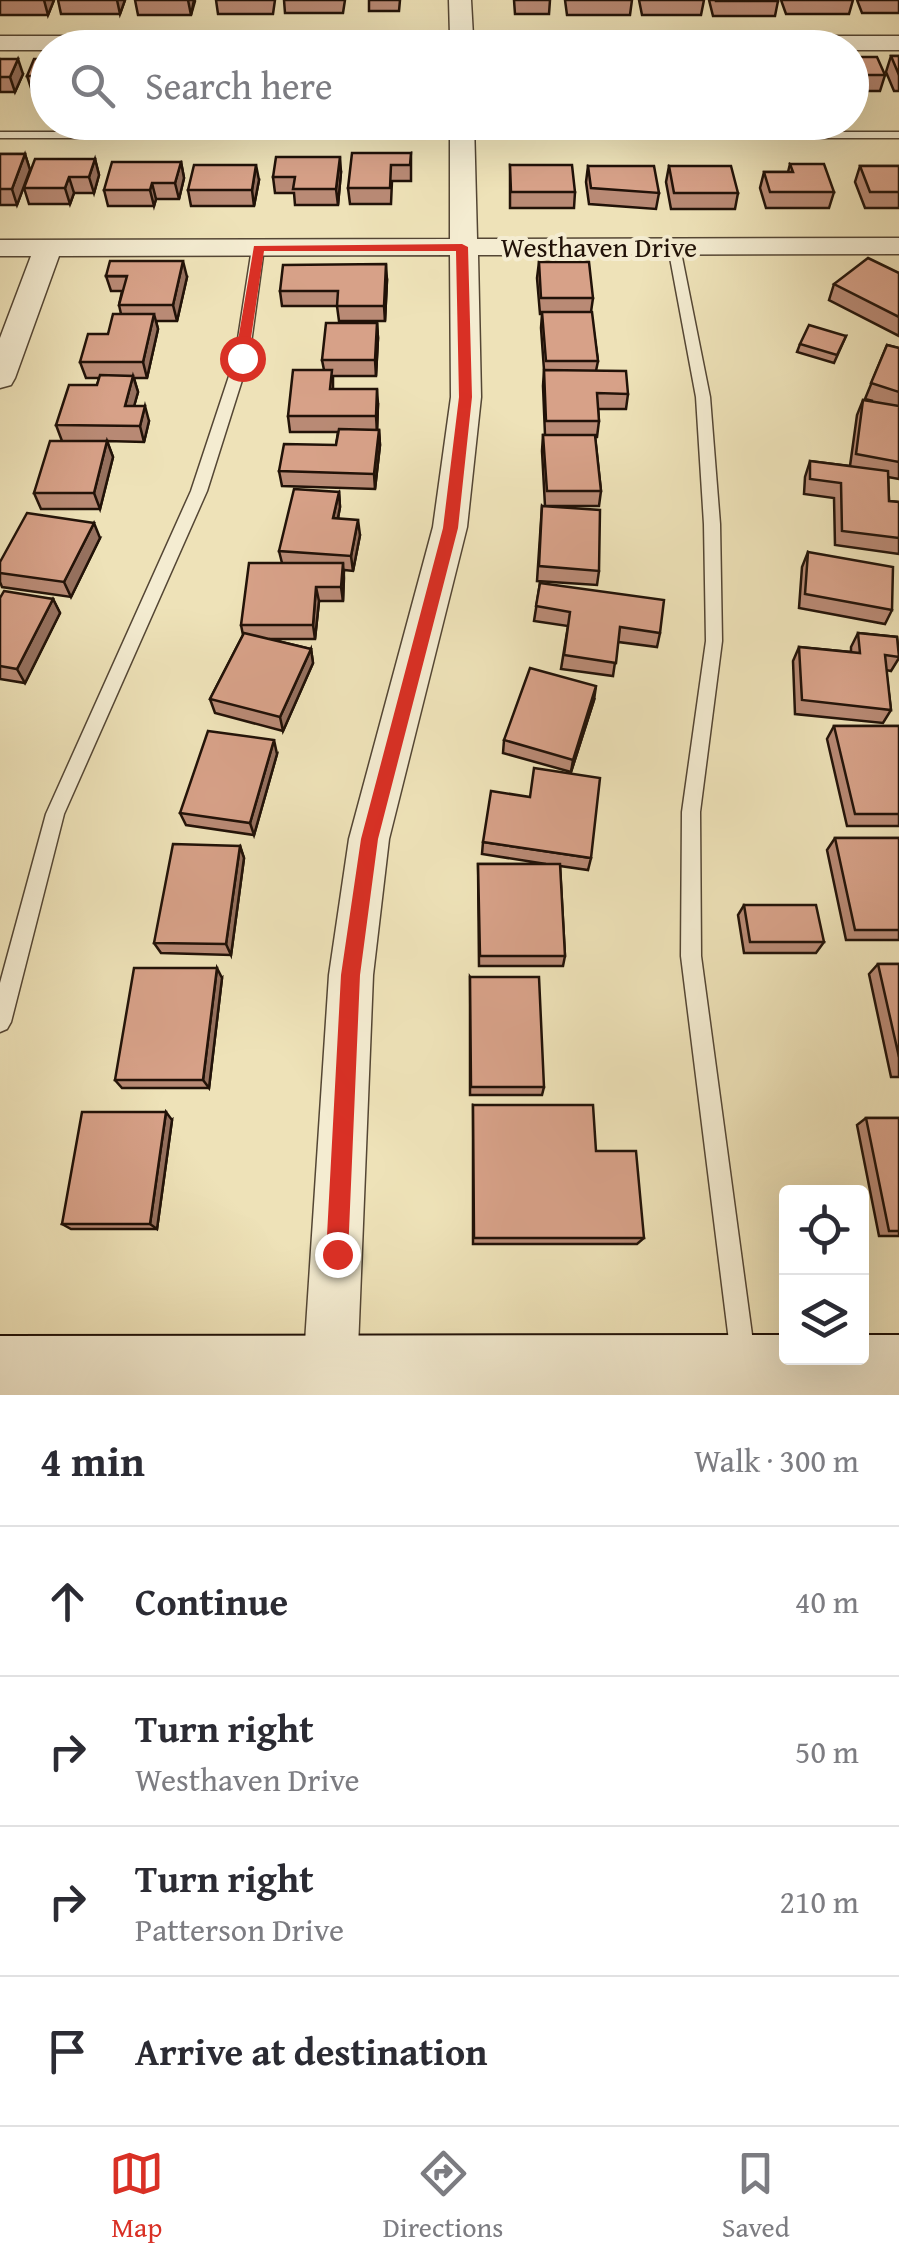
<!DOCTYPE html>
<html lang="en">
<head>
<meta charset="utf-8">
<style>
  body { margin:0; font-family:"Gentium Book Plus",serif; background:#f7f7f7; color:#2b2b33 }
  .controls { position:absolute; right:30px; bottom:30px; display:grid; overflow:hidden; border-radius:10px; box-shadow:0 10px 40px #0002 }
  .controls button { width:90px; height:90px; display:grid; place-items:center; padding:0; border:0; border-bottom:2px solid #e1e1e2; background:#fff; color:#2b2b33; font:50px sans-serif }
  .stop { position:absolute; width:30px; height:30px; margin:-22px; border:8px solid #d93025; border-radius:50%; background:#fff }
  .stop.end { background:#d93025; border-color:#fff; box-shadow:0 2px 10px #0008 }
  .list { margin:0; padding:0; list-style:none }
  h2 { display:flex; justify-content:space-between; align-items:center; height:130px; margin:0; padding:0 40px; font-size:42px }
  h2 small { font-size:32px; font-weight:400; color:#7c7c81 }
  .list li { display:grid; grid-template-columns:65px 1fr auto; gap:30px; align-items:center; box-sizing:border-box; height:150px; padding:0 40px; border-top:2px solid #e1e1e2 }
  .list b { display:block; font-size:38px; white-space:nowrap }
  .list p { margin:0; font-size:32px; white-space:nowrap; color:#7c7c81 }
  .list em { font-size:32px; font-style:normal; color:#7c7c81 }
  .icon { flex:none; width:55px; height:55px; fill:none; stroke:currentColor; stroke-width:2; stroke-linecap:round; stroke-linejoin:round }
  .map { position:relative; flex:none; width:899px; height:1395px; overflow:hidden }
  .search { position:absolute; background:#fff; box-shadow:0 10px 40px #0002; left:30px; right:30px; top:30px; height:110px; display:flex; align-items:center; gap:25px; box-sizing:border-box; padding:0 35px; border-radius:55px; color:#7c7c81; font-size:38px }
  .sheet { height:730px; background:#fff }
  nav { display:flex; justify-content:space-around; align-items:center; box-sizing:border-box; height:140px; border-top:2px solid #e1e1e2; background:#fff; font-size:28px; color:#7c7c81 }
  nav a { display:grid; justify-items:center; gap:5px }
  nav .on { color:#d93025 }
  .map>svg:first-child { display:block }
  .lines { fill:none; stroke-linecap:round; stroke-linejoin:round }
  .lane-casing { stroke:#544634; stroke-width:3 }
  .street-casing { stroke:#544634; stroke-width:3 }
  .secondary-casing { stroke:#211208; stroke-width:4 }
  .lane { fill:#f4ecd1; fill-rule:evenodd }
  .street { fill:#f4ecd1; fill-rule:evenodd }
  .secondary { fill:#f4ecd1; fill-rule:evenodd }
  .wall { fill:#b98a75; stroke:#211208; stroke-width:2.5 }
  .shaded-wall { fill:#96715f; stroke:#211208; stroke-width:2.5 }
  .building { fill:#d7a188; stroke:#211208; stroke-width:2.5 }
  .route { fill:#d93025 }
  .labels { text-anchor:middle; stroke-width:8; stroke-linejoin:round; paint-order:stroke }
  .far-street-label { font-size:28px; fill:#211208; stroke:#f4ecd1 }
</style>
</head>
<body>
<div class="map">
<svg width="899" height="1395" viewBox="0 0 899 1395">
  <rect width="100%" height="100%" fill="#eee2b8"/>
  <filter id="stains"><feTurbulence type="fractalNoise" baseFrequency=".002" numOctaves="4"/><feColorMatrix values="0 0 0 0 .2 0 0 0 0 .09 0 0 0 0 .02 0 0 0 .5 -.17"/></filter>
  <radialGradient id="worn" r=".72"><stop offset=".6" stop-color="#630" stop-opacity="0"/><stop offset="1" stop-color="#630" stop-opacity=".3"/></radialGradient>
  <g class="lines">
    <g class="lane-casing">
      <g id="lane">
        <rect x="0" y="132" width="899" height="6"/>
        <path d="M674 243 680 247 710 397 720 524 722 641 700 812 701 956 755 1357 752 1366 743 1369 734 1366 731 1357 681 956 682 812 706 641 704 524 696 397 668 247Z"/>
        <path d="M258 244 264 248 249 358 207 491 64 814 11 1022 7 1029 0 1032V983L46 814 191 491 235 358 252 248Z"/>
      </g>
    </g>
    <g class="street-casing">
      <g id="street">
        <path d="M449 0H471L473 36H899V50H0V36H450Z"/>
        <path d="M450 122H474L477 239 899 238V254L478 255 481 397 467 527 389 839 373 975 357 1373 349 1392 341 1395 311 1392 303 1373 329 975 349 839 433 527 451 397 450 255 59 256 15 378 11 385 0 388V338L31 256H0V240L450 239Z"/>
      </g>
    </g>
    <g class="secondary-casing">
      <path id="secondary" d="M786 1335V1358H862V1335H899V1395H0V1336Z"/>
    </g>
    <use href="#lane" class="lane"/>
    <use href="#street" class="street"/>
    <use href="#secondary" class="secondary"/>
  </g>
  <g class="wall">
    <path d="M0 0H54L48 15H0Z"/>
    <path d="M58 0H125L120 14H61Z"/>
    <path d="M135 0H194L195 1 191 15H138Z"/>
    <path d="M216 0H275L273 14H218Z"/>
    <path d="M284 0H345L343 13H285Z"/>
    <path d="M369 0H400L399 11H369Z"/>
    <path d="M514 0H550L549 14H515Z"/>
    <path d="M565 0H632L630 15H567Z"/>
    <path d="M639 0H704L701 15H642Z"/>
    <path d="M709 0H778V1L775 16H713Z"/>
    <path d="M781 0H853L849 14H786Z"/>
    <path d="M857 0H899V13H862Z"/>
    <path d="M891 56H899V91H894L886 72Z"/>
    <path d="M852 57 885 75 880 91H852Z"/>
    <path d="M0 59 23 74 15 92H0Z"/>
    <path d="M48 59V91H32L27 76Z"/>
    <path d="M107 122H134L133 124H107Z"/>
    <path d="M666 122H698V124H667Z"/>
    <path d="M411 153V181H392L391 204H350L348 188Z"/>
    <path d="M0 154H25L30 170 17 205H0Z"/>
    <path d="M95 159 99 175 94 193H74L70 204H29L24 188Z"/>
    <path d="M181 162 184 178 179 199H156L154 206H108L104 190Z"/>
    <path d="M790 164 834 192 829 208H766L760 188 764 172H788Z"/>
    <path d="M510 165 575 192 574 208H510Z"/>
    <path d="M588 166 659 193 656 209 589 204 586 182Z"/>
    <path d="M669 166 738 193 735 209H671L666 182Z"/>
    <path d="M860 166H899V208H865L855 182Z"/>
    <path d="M341 172 338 205H295L294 193H275L273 177Z"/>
    <path d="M259 180 254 206H191L188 190Z"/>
    <path d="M539 262 593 298 591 312 598 361 596 371 628 394 626 409H598L599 421 597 437H595L601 491 599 506H545L542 451 543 435H545L543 386 544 370 541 328 542 314H540L537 278Z"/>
    <path d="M899 273V336L829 300 834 284Z"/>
    <path d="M106 276 187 277 177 321H156L158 329 147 378H134L138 392 134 406 149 421 144 442 107 441 113 457 100 509H41L34 493 62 441 56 425 97 385 99 378H86L80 362 108 334 121 314 119 305 122 291H111Z"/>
    <path d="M387 280 385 321H339L337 306H282L280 291Z"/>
    <path d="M377 323 378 338 376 376H333V389L378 404 377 430H379L380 445 375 489 282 486 279 471 336 445 338 432H290L288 416 324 370 322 360Z"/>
    <path d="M846 336 834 363 797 352 800 344Z"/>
    <path d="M887 345 899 348V479L888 477 889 501 899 502V554L835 545 834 498 804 494 805 477 810 461 850 466 857 415 863 400 873 401 865 399Z"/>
    <path d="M339 492 340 507 338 518 360 535 353 571 344 570 343 601H319L315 639H269L311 649 313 663 283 731 215 713 210 699 243 635 241 625 282 563 279 551Z"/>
    <path d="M542 506 599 571 597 585 537 581Z"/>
    <path d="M100 538 71 597 2 587 0 582V562Z"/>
    <path d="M808 552 892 610 885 624 799 608 802 567Z"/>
    <path d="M540 583 660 633 657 647 618 642 613 676 561 669 568 626 534 621Z"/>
    <path d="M0 598 53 599 60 613 25 683 0 679Z"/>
    <path d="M858 633 897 637 899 658 891 671 886 670 891 710 883 723 795 714 793 661 799 647 851 652V647Z"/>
    <path d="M594 700 571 772 503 753 504 740Z"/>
    <path d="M834 726H899V826H847L827 739Z"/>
    <path d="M277 754 254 835 186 825 180 813Z"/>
    <path d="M835 838H899V940H846L827 850Z"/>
    <path d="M483 842 591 858 588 870 560 866 565 956 563 966H479L478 864H546L482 854Z"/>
    <path d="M240 846 244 858 231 955 161 953 154 943Z"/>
    <path d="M744 905 824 942 816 953H744L738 915Z"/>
    <path d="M878 964H899V1077H891L869 974Z"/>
    <path d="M470 977 544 1087 542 1095H470Z"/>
    <path d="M222 978 209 1088H122L115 1080Z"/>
    <path d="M473 1105 596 1151 644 1238 637 1244H473Z"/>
    <path d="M866 1118H899V1236H879L857 1125Z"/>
    <path d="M172 1120 157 1229H71L62 1224Z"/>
  </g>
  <g class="shaded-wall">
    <path d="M44 0H54L48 15Z"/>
    <path d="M117 0H125L120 14Z"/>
    <path d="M188 0H194L191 15Z"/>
    <path d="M18 59 23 74 15 92 10 77Z"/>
    <path d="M25 154 30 170 17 205 12 189Z"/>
    <path d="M340 157 341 172 338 205 336 189Z"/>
    <path d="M95 159 99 175 94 193 89 177Z"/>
    <path d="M181 162 184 178 179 199 175 183Z"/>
    <path d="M256 165 259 180 254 206 252 190Z"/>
    <path d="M69 177 74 193 70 204 65 188Z"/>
    <path d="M152 183 156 199 154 206 150 190Z"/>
    <path d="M183 261 187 277 177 321 173 305Z"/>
    <path d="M386 264 387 280 385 321 384 306Z"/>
    <path d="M154 314 158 329 147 378 143 362Z"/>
    <path d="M377 323 378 338 376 376 375 360Z"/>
    <path d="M133 376 138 392 130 421 125 406Z"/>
    <path d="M377 389 378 404 377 432 376 416Z"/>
    <path d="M145 406 149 421 144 442 140 426Z"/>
    <path d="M379 430 380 445 375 489 374 474Z"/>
    <path d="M107 441 113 457 100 509 94 493Z"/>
    <path d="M339 492 340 507 335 533 333 518Z"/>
    <path d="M358 520 360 535 353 571 351 556Z"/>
    <path d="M94 523 100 538 71 597 64 582Z"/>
    <path d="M343 563 344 578 343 601 341 587Z"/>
    <path d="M316 587 319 601 315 639 313 625Z"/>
    <path d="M53 599 60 613 25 683 17 669Z"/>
    <path d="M311 649 313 663 283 731 280 717Z"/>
    <path d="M596 686 594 700 571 772 573 760Z"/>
    <path d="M274 740 277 754 254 835 250 823Z"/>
    <path d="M240 846 244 858 231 955 226 944Z"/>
    <path d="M217 968 222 978 209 1088 203 1080Z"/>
    <path d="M166 1112 172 1120 157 1229 150 1224Z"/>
  </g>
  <g class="building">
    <rect x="716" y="0" width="62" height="1"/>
    <path d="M891 56H899V75Z"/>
    <path d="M852 57H877L885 75H852Z"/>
    <path d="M0 59H18L10 77H0Z"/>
    <path d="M34 59H48V76H27Z"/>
    <path d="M352 153H411L410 165H391L390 188H348Z"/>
    <path d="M0 154H25L12 189H0Z"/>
    <path d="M276 157H340L336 189H293L295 177H273Z"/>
    <path d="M35 159H95L89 177H69L65 188H24Z"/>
    <path d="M112 162H181L175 183H152L150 190H104Z"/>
    <path d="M790 164H824L834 192H770L764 172H793Z"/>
    <path d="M194 165H256L252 190H188Z"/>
    <path d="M510 165H572L575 192H511Z"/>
    <path d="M588 166H654L659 193 591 188Z"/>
    <path d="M669 166H731L738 193H674Z"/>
    <path d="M860 166H899V192H870Z"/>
    <path d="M868 258 899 273V317L834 284Z"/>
    <path d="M110 261H183L173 305H119L127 276H106Z"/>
    <path d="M539 262H589L593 298H541Z"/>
    <path d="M386 264 384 306H337L338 291H280L283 265Z"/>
    <path d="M542 312H592L598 361H546Z"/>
    <path d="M113 314H154L143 362H80L88 334H108Z"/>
    <path d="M326 323H377L375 360H322Z"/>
    <path d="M809 325 846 336 837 355 800 344Z"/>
    <path d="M887 345 899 348V392L871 383Z"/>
    <path d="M293 370H332L330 389H377L376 416H288Z"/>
    <path d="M544 370 626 371 628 394 597 393 599 421H546Z"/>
    <path d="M100 375 133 376 125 406H145L140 426 56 425 69 385H97Z"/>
    <path d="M863 400 899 406V462L856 454Z"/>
    <path d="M339 429 379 430 374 474 279 471 284 444 336 445Z"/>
    <path d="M543 435H595L601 491H547Z"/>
    <path d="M50 441H107L94 493H34Z"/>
    <path d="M810 461 888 471 889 501 899 502V538L842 531 841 483 810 479Z"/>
    <path d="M294 489 339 492 333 518 358 520 351 556 279 551Z"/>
    <path d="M542 506 600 510 599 571 539 566Z"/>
    <path d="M27 513 94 523 64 582 0 573V562Z"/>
    <path d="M808 552 893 567 892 610 805 594Z"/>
    <path d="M249 563H343L341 587H316L313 625H241Z"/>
    <path d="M540 583 664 600 660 633 620 627 616 663 564 655 570 612 536 606Z"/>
    <path d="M4 591 53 599 17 669 0 666V598Z"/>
    <path d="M244 633 311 649 280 717 210 699Z"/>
    <path d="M858 633 897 637 899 657 885 655 891 710 802 700 799 647 860 653Z"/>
    <path d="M530 668 596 686 573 760 504 740Z"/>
    <path d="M834 726H899V814H855Z"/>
    <path d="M208 731 274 740 250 823 180 813Z"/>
    <path d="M534 768 600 778 591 858 483 842 491 791 530 797Z"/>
    <path d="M835 838H899V930H855Z"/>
    <path d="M173 844 240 846 226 944 154 943Z"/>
    <path d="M478 864H560L565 956H480Z"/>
    <path d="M744 905H816L824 942H750Z"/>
    <path d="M878 964H899V1057Z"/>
    <path d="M134 968H217L203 1080H115Z"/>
    <path d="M470 977H539L544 1087H471Z"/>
    <path d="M473 1105H593L596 1151H636L644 1238H474Z"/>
    <path d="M82 1112H166L150 1224H62Z"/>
    <path d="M866 1118H899V1231H889Z"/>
  </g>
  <path class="route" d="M462 244 468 247 472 397 458 528 378 839 360 975 348 1254 344 1262 337 1265 329 1262 326 1254 341 975 361 839 443 528 459 397 456 251H264L248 358 242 362 235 358 254 246Z"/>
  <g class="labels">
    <g class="far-street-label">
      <text x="599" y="257">Westhaven Drive</text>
    </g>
  </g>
  <rect width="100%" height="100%" filter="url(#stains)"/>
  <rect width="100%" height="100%" fill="url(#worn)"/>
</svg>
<div class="controls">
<button><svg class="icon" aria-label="locate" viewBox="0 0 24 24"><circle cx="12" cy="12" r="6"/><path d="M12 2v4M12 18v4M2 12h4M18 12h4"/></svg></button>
<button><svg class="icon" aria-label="layers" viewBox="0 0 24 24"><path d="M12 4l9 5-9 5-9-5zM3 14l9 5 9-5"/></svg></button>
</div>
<div class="stop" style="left:242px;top:358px"></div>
<div class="stop end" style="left:337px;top:1254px"></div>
<div class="search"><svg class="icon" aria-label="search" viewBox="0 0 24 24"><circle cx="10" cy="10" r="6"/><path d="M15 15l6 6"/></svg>Search here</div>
</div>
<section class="sheet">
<h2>4 min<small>Walk · 300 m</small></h2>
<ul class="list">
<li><svg class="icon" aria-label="ahead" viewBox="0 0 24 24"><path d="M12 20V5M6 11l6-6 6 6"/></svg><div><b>Continue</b></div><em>40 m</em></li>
<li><svg class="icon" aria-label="right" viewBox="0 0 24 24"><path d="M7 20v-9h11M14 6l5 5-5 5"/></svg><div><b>Turn right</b><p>Westhaven Drive</p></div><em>50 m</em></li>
<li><svg class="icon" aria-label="right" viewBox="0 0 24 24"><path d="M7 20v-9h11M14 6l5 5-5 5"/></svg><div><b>Turn right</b><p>Patterson Drive</p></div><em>210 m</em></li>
<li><svg class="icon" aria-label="arrive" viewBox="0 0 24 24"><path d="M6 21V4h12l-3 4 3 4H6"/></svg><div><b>Arrive at destination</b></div></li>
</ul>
</section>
<nav>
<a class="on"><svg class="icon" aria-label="map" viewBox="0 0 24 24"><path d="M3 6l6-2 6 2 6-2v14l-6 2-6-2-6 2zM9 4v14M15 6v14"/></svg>Map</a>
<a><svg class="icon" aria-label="directions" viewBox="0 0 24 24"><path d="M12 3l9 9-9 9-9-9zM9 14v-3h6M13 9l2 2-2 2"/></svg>Directions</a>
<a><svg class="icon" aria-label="saved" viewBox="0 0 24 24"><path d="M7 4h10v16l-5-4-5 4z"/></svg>Saved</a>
</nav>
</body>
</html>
